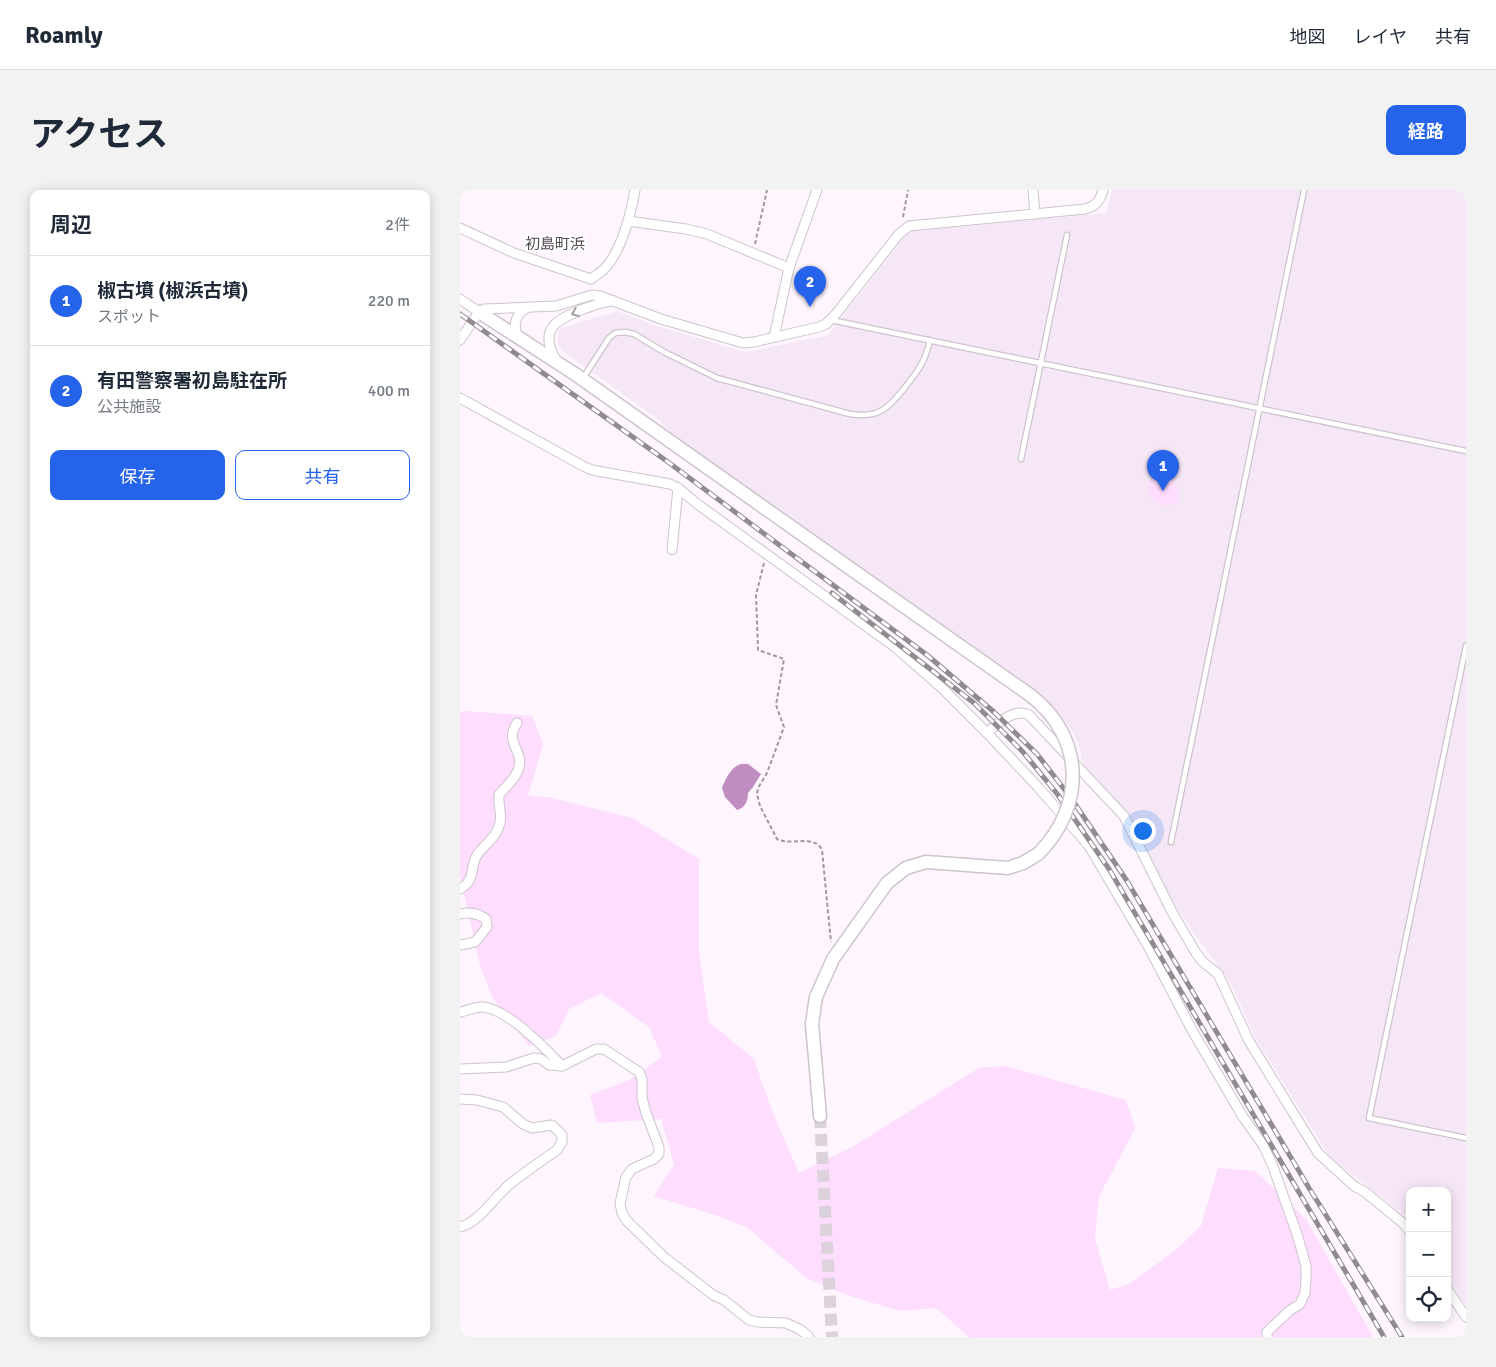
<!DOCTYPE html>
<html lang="ja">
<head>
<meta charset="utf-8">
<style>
  body { margin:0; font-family:Signika,"Noto Sans JP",sans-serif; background:#f2f2f3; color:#1f2937 }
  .controls { position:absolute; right:15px; bottom:15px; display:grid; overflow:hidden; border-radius:10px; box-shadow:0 2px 12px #0003 }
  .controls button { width:45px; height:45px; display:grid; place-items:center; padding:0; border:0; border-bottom:1px solid #e0e1e3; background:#fff; color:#1f2937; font:25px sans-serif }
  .you { position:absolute; left:682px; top:640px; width:18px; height:18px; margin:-12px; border:4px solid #fff; border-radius:50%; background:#1a73e8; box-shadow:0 0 0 8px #1a73e833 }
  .badge { display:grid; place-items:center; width:32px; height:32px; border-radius:50%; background:#2563eb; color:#fff; font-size:16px; font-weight:700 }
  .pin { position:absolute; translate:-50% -41px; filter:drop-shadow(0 1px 2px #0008) }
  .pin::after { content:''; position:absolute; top:26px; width:18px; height:15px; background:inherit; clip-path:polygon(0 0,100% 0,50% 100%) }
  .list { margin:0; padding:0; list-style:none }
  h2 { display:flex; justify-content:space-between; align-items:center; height:65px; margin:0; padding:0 20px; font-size:21px }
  h2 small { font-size:16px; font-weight:400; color:#747a83 }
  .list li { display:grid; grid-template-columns:32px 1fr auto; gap:15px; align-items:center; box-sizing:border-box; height:90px; padding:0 20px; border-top:1px solid #e0e1e3 }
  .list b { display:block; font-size:19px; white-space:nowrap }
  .list p { margin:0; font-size:16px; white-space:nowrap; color:#747a83 }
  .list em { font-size:16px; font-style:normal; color:#747a83 }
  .actions { display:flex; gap:10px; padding:15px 20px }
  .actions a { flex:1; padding:11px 0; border:1px solid #2563eb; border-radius:10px; text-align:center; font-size:18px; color:#2563eb }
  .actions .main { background:#2563eb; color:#fff }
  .icon { flex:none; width:28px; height:28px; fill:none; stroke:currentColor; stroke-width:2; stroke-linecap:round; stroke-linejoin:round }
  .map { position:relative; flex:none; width:1006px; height:1147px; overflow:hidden; border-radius:10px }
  header { display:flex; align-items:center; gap:30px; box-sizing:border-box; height:70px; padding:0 25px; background:#fff; border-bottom:1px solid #e0e1e3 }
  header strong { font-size:24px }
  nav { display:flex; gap:28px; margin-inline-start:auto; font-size:18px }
  .intro { display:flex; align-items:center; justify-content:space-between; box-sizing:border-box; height:120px; padding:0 30px }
  h1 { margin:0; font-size:35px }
  .button { padding:12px 22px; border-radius:10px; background:#2563eb; color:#fff; font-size:18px; font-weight:700 }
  main { display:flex; gap:30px; padding:0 30px }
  aside { flex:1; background:#fff; border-radius:10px; box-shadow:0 2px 12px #0003 }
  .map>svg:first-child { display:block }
  .built { fill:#f6e7f6 }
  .green { fill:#feddfe }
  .water { fill:#bf8dbf }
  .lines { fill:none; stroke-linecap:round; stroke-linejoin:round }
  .secondary-tunnel { stroke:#dbd2db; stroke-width:12; stroke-dasharray:12 6; stroke-linecap:butt }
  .lane-casing { stroke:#cdc4cd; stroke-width:7 }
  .street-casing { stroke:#cdc4cd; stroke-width:11 }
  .secondary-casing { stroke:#cdc4cd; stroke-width:15 }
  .path { stroke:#9f989f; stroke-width:2; stroke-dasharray:4 2.5; stroke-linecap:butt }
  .lane { stroke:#fff; stroke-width:4.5 }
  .street { stroke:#fff; stroke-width:9 }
  .secondary { stroke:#fff; stroke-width:12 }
  .rail-casing { stroke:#918b91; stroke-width:5 }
  .rail { stroke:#fff; stroke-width:3; stroke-dasharray:9; stroke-linecap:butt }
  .secondary-bridge-casing { stroke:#cdc4cd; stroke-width:15; stroke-linecap:butt }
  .secondary-bridge { stroke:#fff; stroke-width:12 }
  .oneway { stroke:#a09fa0 }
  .labels { text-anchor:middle; stroke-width:4.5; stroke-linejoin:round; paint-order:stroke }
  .quarter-label { font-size:15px; fill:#524b52; stroke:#fff }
</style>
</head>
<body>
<header>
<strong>Roamly</strong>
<nav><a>地図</a><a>レイヤ</a><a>共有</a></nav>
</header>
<div class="intro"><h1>アクセス</h1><a class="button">経路</a></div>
<main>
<aside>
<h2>周辺<small>2件</small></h2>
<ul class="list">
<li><span class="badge">1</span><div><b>椒古墳 (椒浜古墳)</b><p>スポット</p></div><em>220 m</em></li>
<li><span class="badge">2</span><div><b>有田警察署初島駐在所</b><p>公共施設</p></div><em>400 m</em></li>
</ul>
<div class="actions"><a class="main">保存</a><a>共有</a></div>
</aside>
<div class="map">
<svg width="1006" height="1147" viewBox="0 0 1006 1147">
  <rect width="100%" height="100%" fill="#fef5fe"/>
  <path class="built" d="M652 0H1006V1116L987 1088V1001H950V1033L945 1026 869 966 794 846 773 798 764 784 739 751 710 707 666 621 626 579 622 571 619 555 611 539 598 522 431 399 223 255 199 230 102 161 98 155V142L101 138 157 121 200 137 286 162 368 145 448 43 452 41 646 23Z"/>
  <g class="green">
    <path d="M701 286C713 289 722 299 717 312 702 322 682 309 689 291Z"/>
    <path d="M5 521 72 526 83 554 68 606 88 607 172 628 239 669V763L249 832 294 869 312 921 339 983 394 956 519 878 545 876 666 910 675 939 639 1006 635 1049 650 1100 671 1093 717 1059 741 1036 758 978 795 981 846 1029 913 1147H509L476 1118 440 1121 390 1106 346 1088 288 1038 261 1027 194 1006 214 974 201 929 137 933 130 905 167 891 202 867 189 837 141 803 109 819 96 846 69 856 32 807 20 775 4 704 0 701V522Z"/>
  </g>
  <path class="water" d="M281 574H288L301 584 293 597 288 603C288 611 285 618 277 620L265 607 262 598C266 588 271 577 281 574Z"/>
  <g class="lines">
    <path class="secondary-tunnel" d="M360 926 372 1147"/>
    <g class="lane-casing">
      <g id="lane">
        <path d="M371 130 1006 261"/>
        <path d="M123 188 149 148 155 143 165 142 174 144 204 162 257 188 390 224C402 226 414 226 424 219 434 213 457 183 462 173 466 166 468 158 470 150"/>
        <path d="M561 269 607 45"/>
        <path d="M1006 456 909 928 1006 948"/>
        <path d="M711 652 844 0"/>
      </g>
    </g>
    <g class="street-casing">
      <g id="street">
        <path d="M573 0 575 24"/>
        <path d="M168 31 226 39 247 44 329 78"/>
        <path d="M0 38 54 63 131 89"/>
        <path d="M131 89C136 85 142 82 146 77 162 59 171 23 175 0"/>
        <path d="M0 109 19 122"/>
        <path d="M58 147C52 135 56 122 69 117"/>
        <path d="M314 147 329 78 357 0"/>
        <path d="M0 150 19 122 24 119 96 116 132 105 140 106 201 129 283 153 294 152 359 137 366 134 376 124 439 44 449 36 625 19C636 16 640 11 643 0"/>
        <path d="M96 170C78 139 96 130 123 119 133 116 143 111 154 111"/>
        <path d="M0 208 123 276 132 280 210 294 218 298 236 313 435 457 482 498 527 543 578 597 629 656 688 756 733 842 783 927 803 955 812 974 837 1044 846 1076V1090L845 1103 840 1114 829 1121 807 1142V1147"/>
        <path d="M212 360 218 298"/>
        <path d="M527 543C537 534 555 517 569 525L664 626 712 722 736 763 742 771 758 784 789 851 858 963 894 996 905 1002 944 1034 950 1042"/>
        <path d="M0 699C17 689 9 678 17 665 25 654 37 647 40 633 42 623 38 615 39 605 45 597 54 591 58 580 66 561 43 554 57 533"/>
        <path d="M0 724C10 722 17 723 26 729L27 737 15 752 0 755"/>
        <path d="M0 822C7 821 17 816 23 817 47 819 86 859 102 876"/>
        <path d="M0 879 46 877 74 868 81 869 89 875 102 876 136 859H144L179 882 182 889V908L186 923 199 957V964L194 969 172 979 166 987 160 1013 162 1023 167 1031 204 1067 253 1105 264 1110 289 1130 298 1132 326 1133 341 1140 349 1147"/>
        <path d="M0 909 17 910 43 917 63 934 72 938 92 935 102 945V952L97 960C81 971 65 982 50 994 34 1007 20 1032 0 1037"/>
        <path d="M987 1099 1006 1127"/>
      </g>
    </g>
    <g class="secondary-casing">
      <g id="secondary">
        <path d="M19 122 115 184 374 367"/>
        <path d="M360 926 352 834 356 807 373 769 427 693 446 678 466 672 548 678 563 673 578 664"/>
      </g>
    </g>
    <g class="path">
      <path d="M443 27 448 0"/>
      <path d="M295 54 307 0"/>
      <path d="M304 373 296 405 298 460 324 469 316 515 324 537 307 583 298 598 297 604 300 616 317 649C330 656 355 644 362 660L371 752"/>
    </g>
    <use href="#lane" class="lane"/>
    <use href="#street" class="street"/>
    <use href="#secondary" class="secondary"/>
    <g class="rail-casing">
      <g id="rail">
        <path d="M0 124 208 272 467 465 534 522 577 564 611 608 667 691 849 998 942 1147"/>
        <path d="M372 403 514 513 563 562 598 605 649 679 924 1147"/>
      </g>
    </g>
    <use href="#rail" class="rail"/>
    <g class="secondary-bridge-casing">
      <path id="secondary-bridge" d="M374 367 570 505C625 547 626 616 578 664"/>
    </g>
    <use href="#secondary-bridge" class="secondary-bridge"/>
  </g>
  <defs><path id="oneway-chevron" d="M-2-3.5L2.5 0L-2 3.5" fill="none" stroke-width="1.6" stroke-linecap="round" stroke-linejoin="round" transform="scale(1.25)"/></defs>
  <use class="oneway" href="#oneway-chevron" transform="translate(115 123) rotate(158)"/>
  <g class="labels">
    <g class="quarter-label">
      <text x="95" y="59">初島町浜</text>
    </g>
  </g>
</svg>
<div class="controls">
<button>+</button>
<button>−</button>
<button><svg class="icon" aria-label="locate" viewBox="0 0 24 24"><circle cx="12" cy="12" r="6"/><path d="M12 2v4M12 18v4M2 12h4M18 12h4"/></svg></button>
</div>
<div class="you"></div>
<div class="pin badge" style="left:703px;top:301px">1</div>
<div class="pin badge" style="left:350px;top:117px">2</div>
</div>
</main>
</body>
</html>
